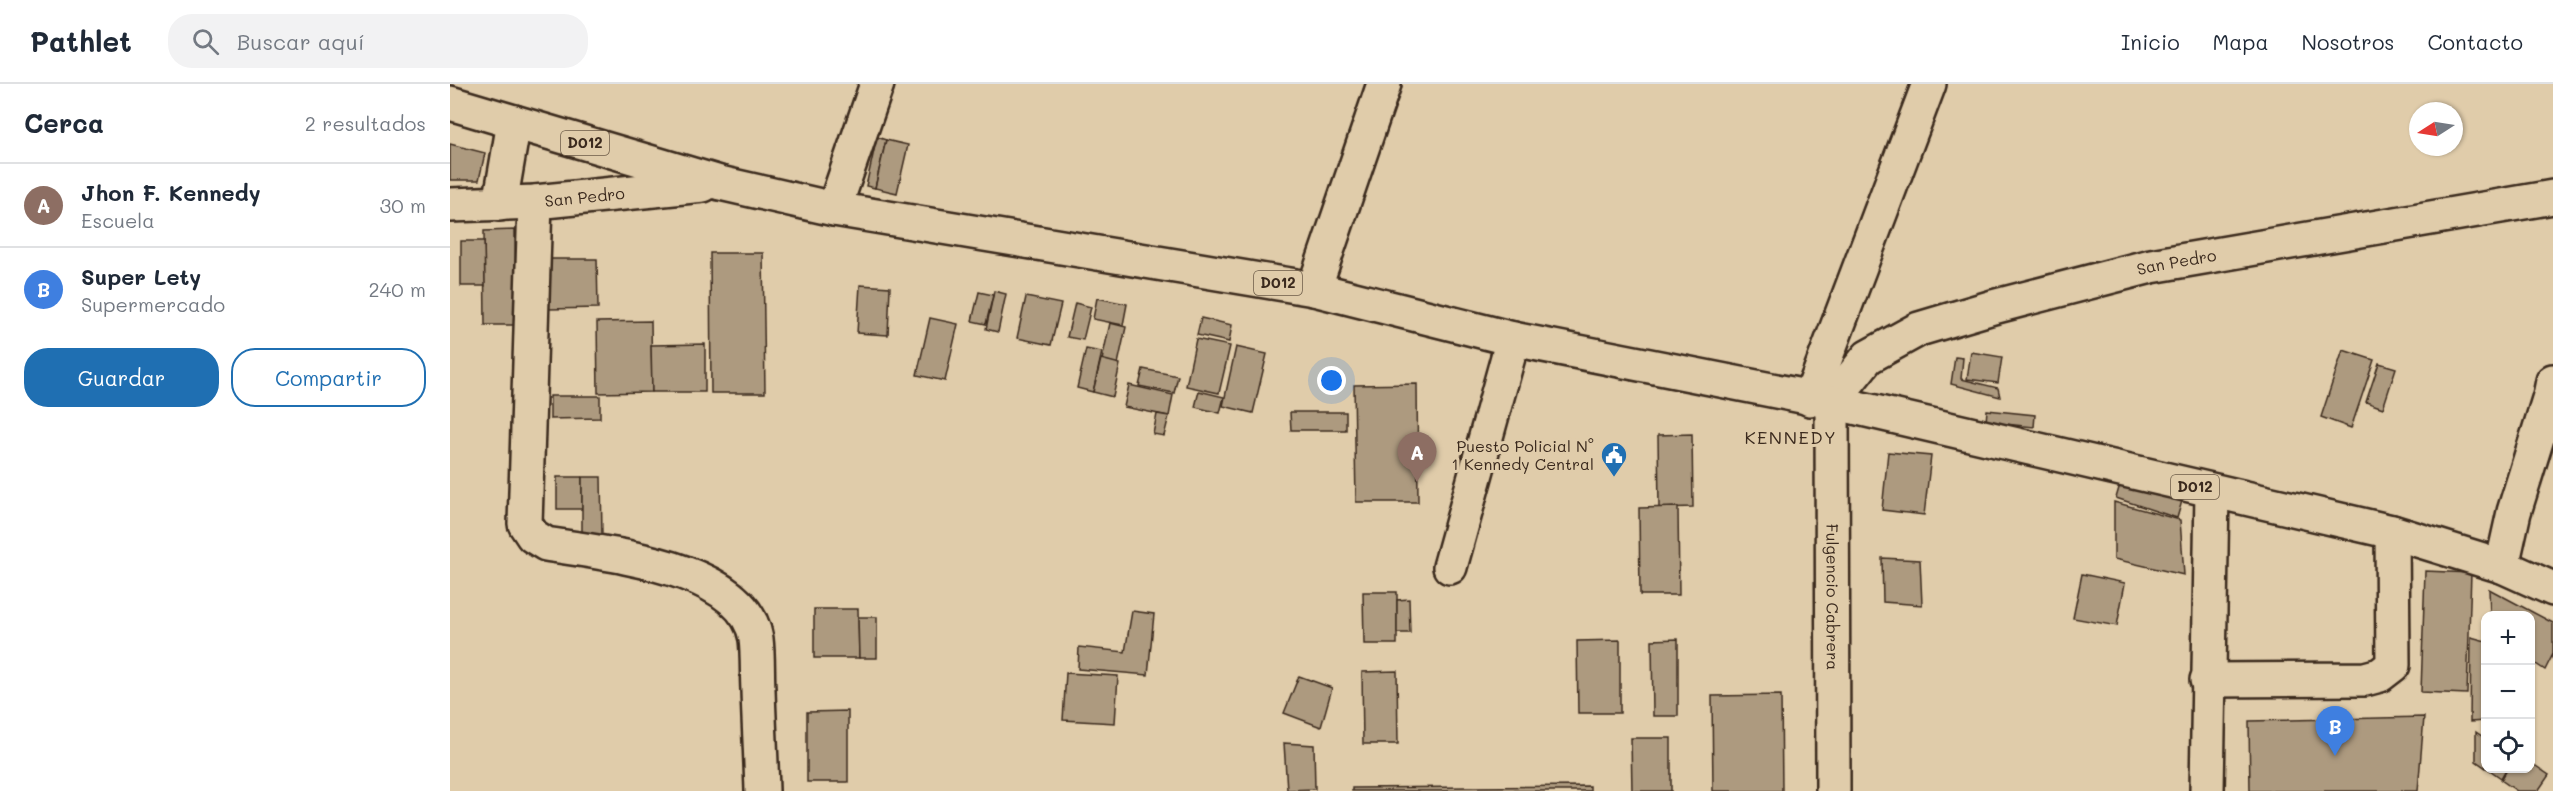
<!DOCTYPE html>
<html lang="es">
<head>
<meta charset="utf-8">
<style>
  body { margin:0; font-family:Mali,sans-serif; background:#f2f2f3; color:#1f2937 }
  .controls { position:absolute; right:18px; bottom:18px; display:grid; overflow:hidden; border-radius:12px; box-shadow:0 2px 4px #0004 }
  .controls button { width:54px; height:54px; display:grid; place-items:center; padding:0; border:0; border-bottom:2px solid #e0e1e3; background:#fff; color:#1f2937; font:30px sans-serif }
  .compass { position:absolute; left:1959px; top:18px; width:54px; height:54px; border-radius:50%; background:#fff; box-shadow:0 2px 4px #0004; rotate:258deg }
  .you { position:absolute; left:882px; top:297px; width:21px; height:21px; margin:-15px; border:4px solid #fff; border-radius:50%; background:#1a73e8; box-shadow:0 0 0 9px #1a73e833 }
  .badge { display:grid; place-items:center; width:39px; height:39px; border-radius:50%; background:#1f6fb2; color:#fff; font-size:20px; font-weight:700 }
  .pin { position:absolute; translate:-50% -50px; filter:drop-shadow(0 2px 3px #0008) }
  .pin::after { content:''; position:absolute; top:32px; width:21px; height:18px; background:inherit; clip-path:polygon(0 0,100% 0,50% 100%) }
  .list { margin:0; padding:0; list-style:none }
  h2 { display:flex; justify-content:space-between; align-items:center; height:78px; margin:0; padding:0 24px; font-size:26px }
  h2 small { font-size:20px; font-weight:400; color:#747a83 }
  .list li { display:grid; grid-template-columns:39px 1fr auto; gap:18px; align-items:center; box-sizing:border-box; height:84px; padding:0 24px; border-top:2px solid #e0e1e3 }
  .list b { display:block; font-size:22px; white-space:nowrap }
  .list p { margin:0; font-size:20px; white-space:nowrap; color:#747a83 }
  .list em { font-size:20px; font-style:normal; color:#747a83 }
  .actions { display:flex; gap:12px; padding:18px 24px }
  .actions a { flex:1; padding:14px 0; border:2px solid #1f6fb2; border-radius:24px; text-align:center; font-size:21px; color:#1f6fb2 }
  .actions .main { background:#1f6fb2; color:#fff }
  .icon { flex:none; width:33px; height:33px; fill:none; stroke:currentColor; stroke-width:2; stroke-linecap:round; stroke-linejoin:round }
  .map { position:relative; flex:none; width:2103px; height:707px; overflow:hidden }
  header { display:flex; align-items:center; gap:36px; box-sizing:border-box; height:84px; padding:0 30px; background:#fff; border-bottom:2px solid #e0e1e3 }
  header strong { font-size:28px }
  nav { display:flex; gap:33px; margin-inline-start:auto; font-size:21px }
  .search { width:420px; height:54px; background:#f2f2f3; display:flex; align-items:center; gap:15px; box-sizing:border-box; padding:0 21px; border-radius:24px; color:#747a83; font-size:22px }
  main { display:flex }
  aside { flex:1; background:#fff }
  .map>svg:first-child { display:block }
  .building { fill:#ad9a7f; stroke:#3b2a1e; stroke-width:1.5 }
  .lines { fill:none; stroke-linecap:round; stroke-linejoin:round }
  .minor-casing { stroke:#3b2a1e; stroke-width:38 }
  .major-casing { stroke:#3b2a1e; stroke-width:38 }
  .minor { stroke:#e0ccaa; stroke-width:33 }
  .major { stroke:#e0ccaa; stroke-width:33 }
  .labels { text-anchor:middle; stroke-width:6; stroke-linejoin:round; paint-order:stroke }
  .shield { fill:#e0ccaa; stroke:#6c5b48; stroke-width:1.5 }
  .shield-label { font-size:15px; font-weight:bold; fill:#3b2a1e }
  .street-label { font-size:16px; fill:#3b2a1e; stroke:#e0ccaa }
  .poi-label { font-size:16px; fill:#3b2a1e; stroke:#e0ccaa; text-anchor:end }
  .neighbourhood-label { font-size:18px; letter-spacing:1.5px; fill:#3b2a1e; stroke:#e0ccaa }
</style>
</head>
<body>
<header>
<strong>Pathlet</strong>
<div class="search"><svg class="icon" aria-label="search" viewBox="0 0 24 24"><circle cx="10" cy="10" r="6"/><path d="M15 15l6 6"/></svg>Buscar aquí</div>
<nav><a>Inicio</a><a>Mapa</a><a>Nosotros</a><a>Contacto</a></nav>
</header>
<main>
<aside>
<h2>Cerca<small>2 resultados</small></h2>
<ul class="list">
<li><span class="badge" style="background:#8d6e63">A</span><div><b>Jhon F. Kennedy</b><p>Escuela</p></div><em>30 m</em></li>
<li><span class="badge" style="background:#3f7fe0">B</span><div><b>Super Lety</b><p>Supermercado</p></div><em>240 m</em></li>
</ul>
<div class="actions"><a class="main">Guardar</a><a>Compartir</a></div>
</aside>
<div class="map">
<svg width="2103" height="707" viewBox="0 0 2103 707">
  <rect width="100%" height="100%" fill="#e0ccaa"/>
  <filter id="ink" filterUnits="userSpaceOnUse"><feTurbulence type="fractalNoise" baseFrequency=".0167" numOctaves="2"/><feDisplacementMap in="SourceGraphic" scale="12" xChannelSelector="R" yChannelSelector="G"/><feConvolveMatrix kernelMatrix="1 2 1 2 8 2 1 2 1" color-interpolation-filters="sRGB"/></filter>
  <g filter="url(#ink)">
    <g class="building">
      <path d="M427 53 436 56 425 104 416 102Z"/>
      <path d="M436 56 458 61 447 109 425 104Z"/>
      <path d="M0 60 35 69 29 96H0Z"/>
      <path d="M65 146 66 241H35L34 147Z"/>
      <path d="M11 157H34L35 202H11Z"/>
      <path d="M260 169H313L315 309H261Z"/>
      <path d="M99 175H147L148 224 99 225Z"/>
      <path d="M410 201 440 203 438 251 407 249Z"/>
      <path d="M544 207 556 210 548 248 536 245Z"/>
      <path d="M529 208 543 211 536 240 522 237Z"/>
      <path d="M576 213 611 220 601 261 567 254Z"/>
      <path d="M647 214 677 220 673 241 643 235Z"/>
      <path d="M625 219 641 223 633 256 617 253Z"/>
      <path d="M480 234 508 240 495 297 467 291Z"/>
      <path d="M751 234 782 241 779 258 747 251Z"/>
      <path d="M201 237 202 308 148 309 147 238Z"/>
      <path d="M660 239 676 243 668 280 652 276Z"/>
      <path d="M746 255 780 262 769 309 736 302Z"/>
      <path d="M255 260V308H202L201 261Z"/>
      <path d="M786 263 817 270 803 329 773 322Z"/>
      <path d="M636 265 652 268 643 308 627 304Z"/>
      <path d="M1893 266 1924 276 1901 344 1871 333Z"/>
      <path d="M1521 268 1552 273 1548 299 1517 295Z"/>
      <path d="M1505 273 1513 274 1511 295 1548 304 1550 313 1501 300Z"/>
      <path d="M651 275 670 280 663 313 643 308Z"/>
      <path d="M1929 279 1946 284 1933 324 1916 318Z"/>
      <path d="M693 285 728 292 724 309 689 302Z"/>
      <path d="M967 300 968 418H906L904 301Z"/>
      <path d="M679 301 723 311 719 332 674 323Z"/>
      <path d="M749 307 774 313 770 329 745 323Z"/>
      <path d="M100 312H150V334L100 335Z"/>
      <path d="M1537 326 1585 331 1584 343 1536 338Z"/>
      <path d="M840 328H896V346H841Z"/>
      <path d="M707 330 719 332 714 352 703 350Z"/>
      <path d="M1242 350 1243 423 1209 424 1208 351Z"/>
      <path d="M1438 368 1481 372 1474 431 1432 426Z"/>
      <rect x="107" y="393" width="25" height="32"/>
      <path d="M132 393H151L152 451H132Z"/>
      <path d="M1671 397 1732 417 1727 434 1666 414Z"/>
      <path d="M1664 418 1730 436 1734 491 1664 475Z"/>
      <path d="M1228 423 1229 511H1190L1189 424Z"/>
      <path d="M1432 474 1470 476 1472 521 1433 518Z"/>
      <path d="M1975 487 2021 489 2017 610 1971 608Z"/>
      <path d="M1632 490 1675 499 1667 542 1623 534Z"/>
      <path d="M2039 505 2103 539V570L2095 586 2080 576V532H2040Z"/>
      <path d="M913 508H947V560H914Z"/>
      <path d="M959 515 960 549H947V516Z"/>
      <path d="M364 525H408L409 574H364Z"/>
      <path d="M682 527 704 530 698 591 628 585 629 563 675 568Z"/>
      <path d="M408 533H427V574H409Z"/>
      <path d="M2021 553 2036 557V637L2020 638Z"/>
      <path d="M1228 555V632H1203L1202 556Z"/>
      <path d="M1170 556V629H1128L1127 557Z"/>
      <path d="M947 587 948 660H913L912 588Z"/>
      <path d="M616 589 668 592 665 639 613 636Z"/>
      <path d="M849 592 882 604 871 643 834 629Z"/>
      <path d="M1331 611 1332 707H1263L1262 612Z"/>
      <path d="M398 627V698H357V628Z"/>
      <path d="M1974 633 1968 707H1800L1799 637Z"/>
      <path d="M2026 648 2036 655V684L2026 677Z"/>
      <path d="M1181 654H1221V707H1182Z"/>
      <path d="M834 659 864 661 865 705 837 706Z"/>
      <path d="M2080 678 2099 691 2088 707H2067L2051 696 2058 684H2080Z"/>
      <path d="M2037 684H2057L2051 694Z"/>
      <path d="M1140 702V707H902V704Z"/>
    </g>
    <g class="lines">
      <g class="minor-casing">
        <g id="minor">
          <path d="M85 118 75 440 83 452 96 460C154 470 294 481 306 555 308 571 307 589 308 606 309 640 311 673 312 707"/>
          <path d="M384 125 427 0"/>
          <path d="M864 205 934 0"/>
          <path d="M1360 315 1479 0"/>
          <path id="s1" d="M1382 318 1418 273 1469 245 1543 223 1701 182 2103 113"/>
          <path d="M2052 482 2064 428 2100 312 2103 297"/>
          <path d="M1000 483 1063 255"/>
          <path d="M1757 596 1915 595 1930 591 1943 581 1942 448"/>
          <path d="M1757 707 1762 407"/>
        </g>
      </g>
      <g class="major-casing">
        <g id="major">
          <path d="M0 19 270 99 384 125 864 205 1063 255 1382 318 1942 448 2052 482 2103 505"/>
          <path d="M50 120 64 38"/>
          <path id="s2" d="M0 121 85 118 253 101"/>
          <path id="s3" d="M1382 318 1383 707"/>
        </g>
      </g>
      <use href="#minor" class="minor"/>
      <use href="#major" class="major"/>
    </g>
  </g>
  <defs>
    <g id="civic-pin" transform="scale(1.35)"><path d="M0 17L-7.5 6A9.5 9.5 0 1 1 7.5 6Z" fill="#1f6fb2" stroke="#e0ccaa"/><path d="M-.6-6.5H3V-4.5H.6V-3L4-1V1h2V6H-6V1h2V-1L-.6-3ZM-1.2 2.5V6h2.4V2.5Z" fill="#fff"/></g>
  </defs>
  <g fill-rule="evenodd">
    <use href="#civic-pin" x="1164" y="371"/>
  </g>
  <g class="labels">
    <g class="shield">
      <rect x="111" y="47" width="48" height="24" rx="4.5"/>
      <rect x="804" y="187" width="48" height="24" rx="4.5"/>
      <rect x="1721" y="391" width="48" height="24" rx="4.5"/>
    </g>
    <g class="shield-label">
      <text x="135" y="64">D012</text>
      <text x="828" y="204">D012</text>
      <text x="1745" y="408">D012</text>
    </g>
    <g class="street-label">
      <text dy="6" stroke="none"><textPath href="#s2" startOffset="135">San Pedro</textPath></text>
      <text dy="6" stroke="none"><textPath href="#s1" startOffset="382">San Pedro</textPath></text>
      <text dy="6" stroke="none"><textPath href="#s3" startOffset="195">Fulgencio Cabrera</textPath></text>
    </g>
    <g class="poi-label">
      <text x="1144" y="368">Puesto Policial N°<tspan x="1144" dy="18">1 Kennedy Central</tspan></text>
    </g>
    <g class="neighbourhood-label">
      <text x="1341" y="360">KENNEDY</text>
    </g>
  </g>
</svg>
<div class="controls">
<button>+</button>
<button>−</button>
<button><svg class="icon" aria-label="locate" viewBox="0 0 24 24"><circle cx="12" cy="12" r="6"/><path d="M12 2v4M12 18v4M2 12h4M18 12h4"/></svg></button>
</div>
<svg class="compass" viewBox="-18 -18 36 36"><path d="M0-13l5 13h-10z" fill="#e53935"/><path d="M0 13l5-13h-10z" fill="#747a83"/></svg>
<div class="you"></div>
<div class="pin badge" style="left:967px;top:398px;background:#8d6e63">A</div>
<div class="pin badge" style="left:1885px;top:672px;background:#3f7fe0">B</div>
</div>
</main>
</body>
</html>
